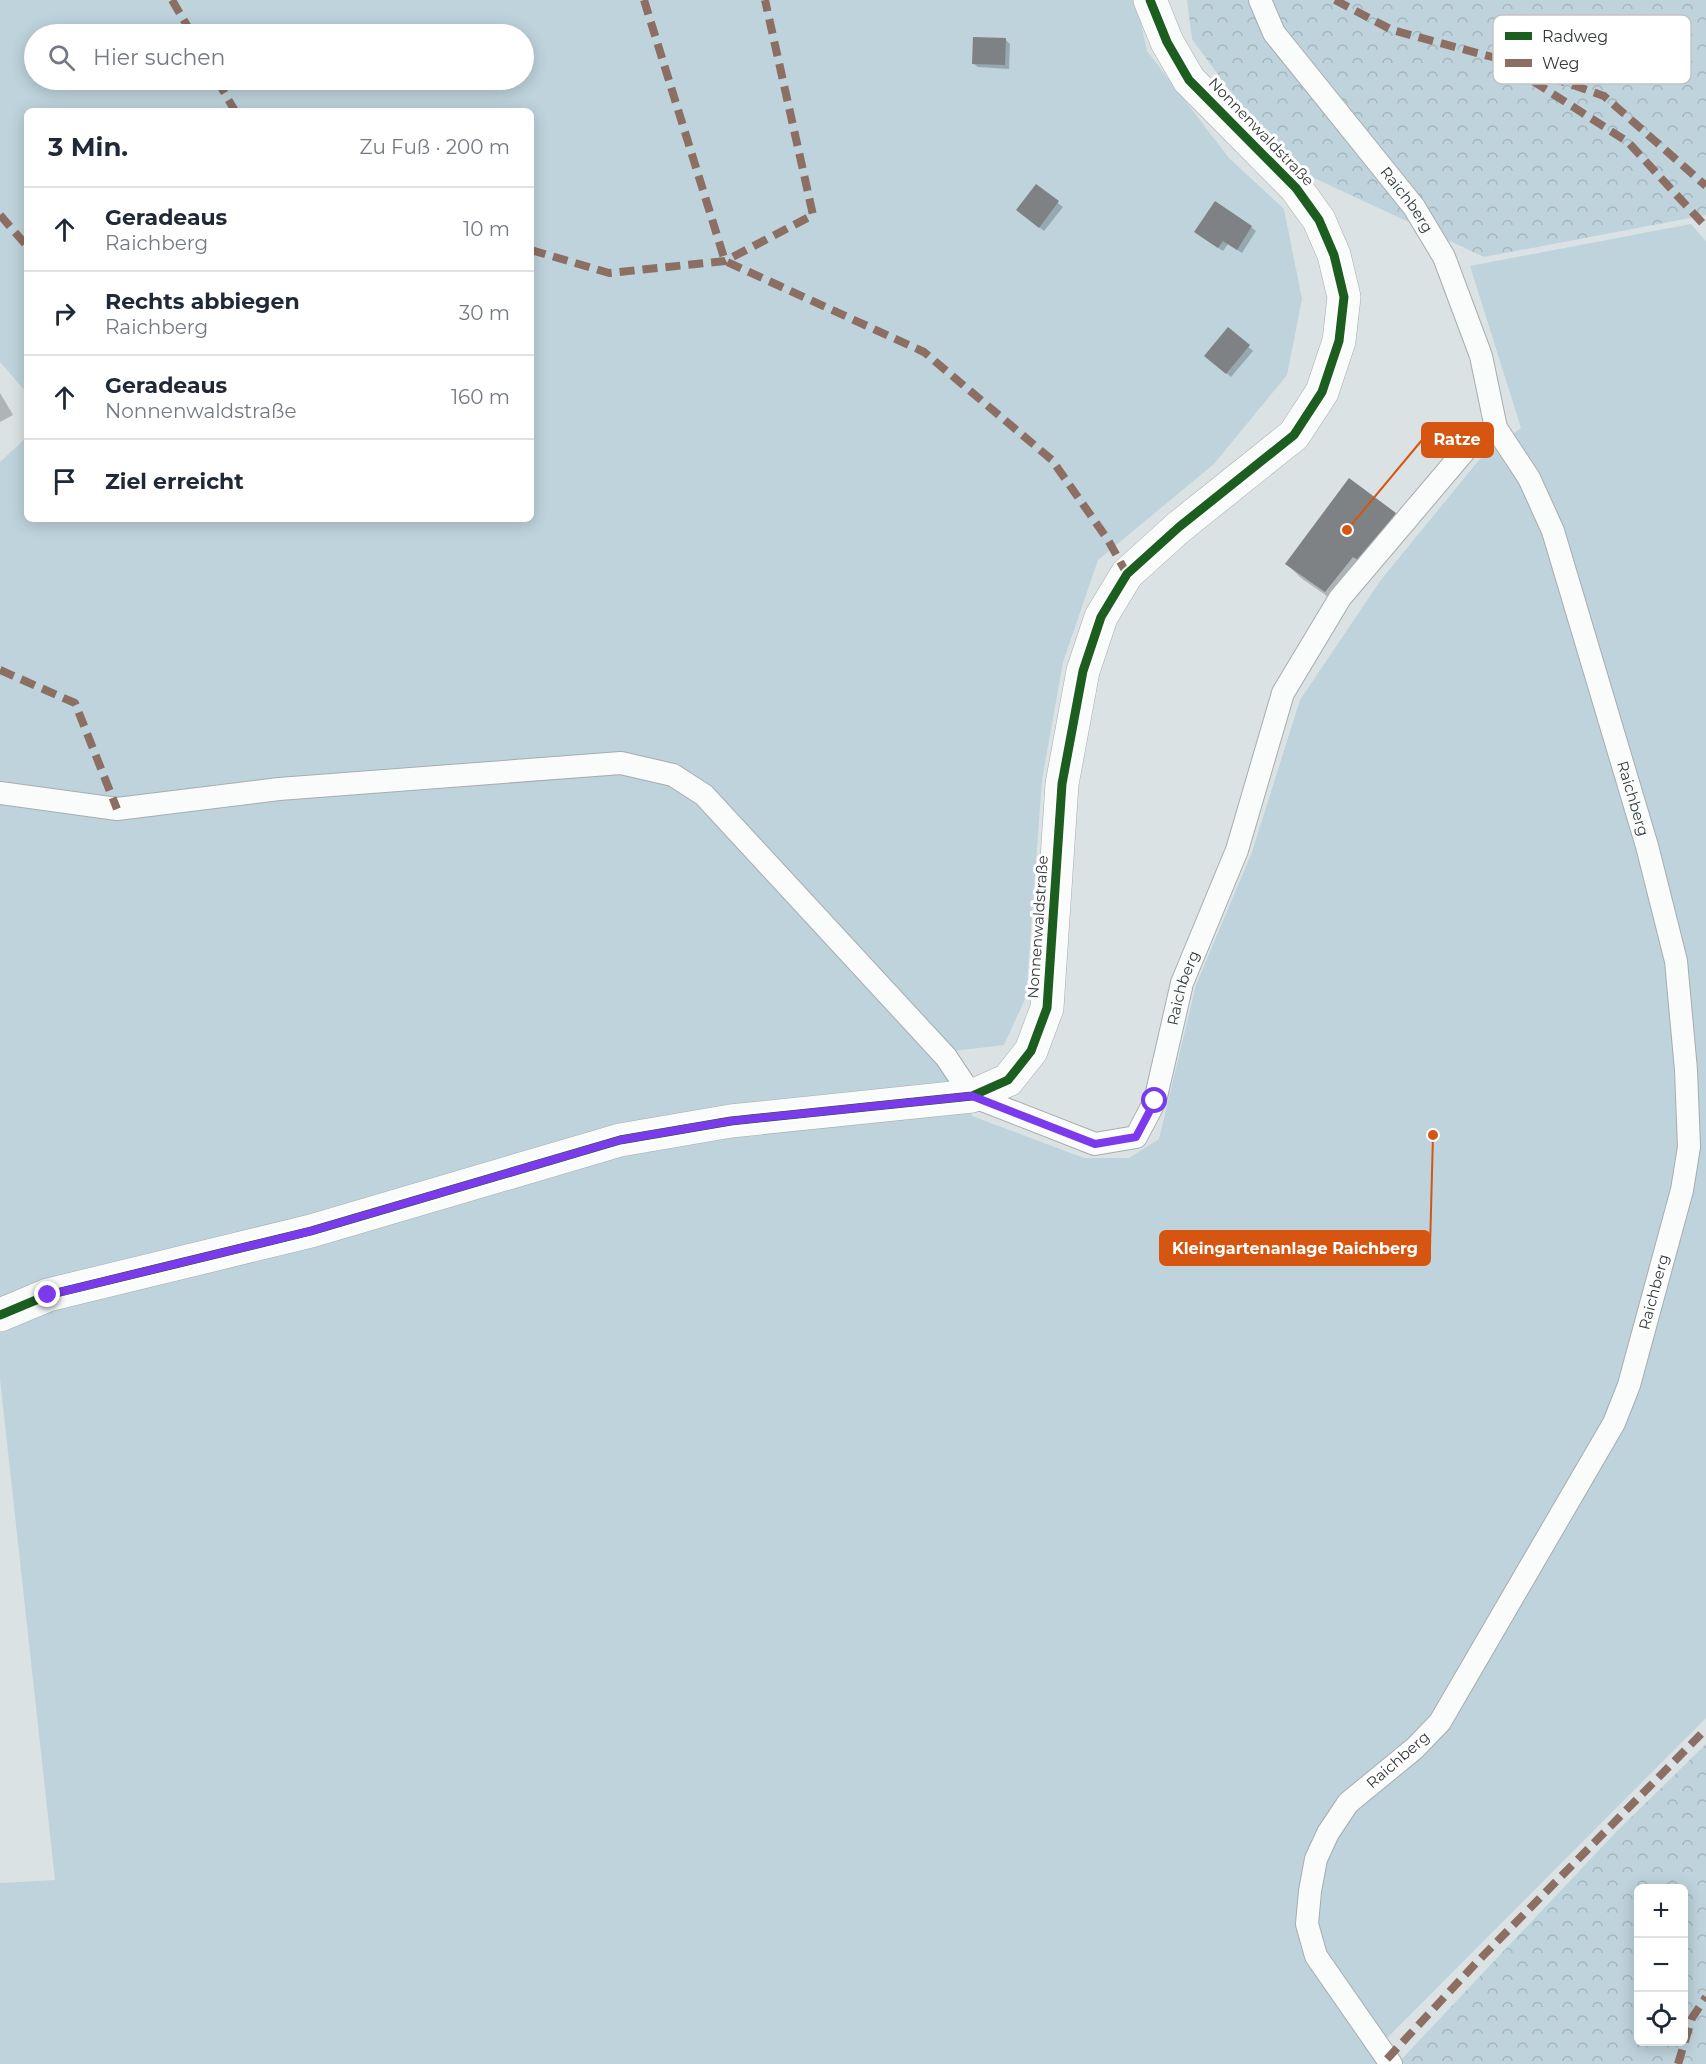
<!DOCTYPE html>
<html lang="de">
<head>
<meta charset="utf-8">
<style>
  body { margin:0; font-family:Montserrat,sans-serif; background:#f6f6f7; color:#1f2937 }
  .controls { position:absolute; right:18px; bottom:18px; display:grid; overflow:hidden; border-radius:9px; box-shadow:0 3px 15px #0003 }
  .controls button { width:54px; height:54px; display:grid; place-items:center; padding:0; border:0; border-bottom:2px solid #e0e1e3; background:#fff; color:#1f2937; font:30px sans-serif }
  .stop { position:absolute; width:18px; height:18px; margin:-14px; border:4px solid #7c3aed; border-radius:50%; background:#fff }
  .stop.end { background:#7c3aed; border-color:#fff; box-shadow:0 2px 6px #0008 }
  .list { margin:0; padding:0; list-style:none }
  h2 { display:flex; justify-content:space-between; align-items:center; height:78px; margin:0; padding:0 24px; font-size:26px }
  h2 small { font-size:20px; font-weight:400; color:#747a83 }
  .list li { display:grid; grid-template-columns:39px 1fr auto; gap:18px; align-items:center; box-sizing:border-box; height:84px; padding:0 24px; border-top:2px solid #e0e1e3 }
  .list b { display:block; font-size:22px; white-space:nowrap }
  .list p { margin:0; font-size:20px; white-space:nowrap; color:#747a83 }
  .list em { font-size:20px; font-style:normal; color:#747a83 }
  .icon { flex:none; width:33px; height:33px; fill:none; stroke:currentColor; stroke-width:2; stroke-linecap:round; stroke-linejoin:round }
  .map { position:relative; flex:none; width:1706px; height:2064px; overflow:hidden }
  .search { position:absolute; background:#fff; box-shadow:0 3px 15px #0003; left:24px; top:24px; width:510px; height:66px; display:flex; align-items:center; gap:15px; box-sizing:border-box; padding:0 21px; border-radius:33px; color:#747a83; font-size:22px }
  .panel { position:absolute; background:#fff; box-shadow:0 3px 15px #0003; left:24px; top:108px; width:510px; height:414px; border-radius:9px }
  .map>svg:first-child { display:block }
  .forest { fill:url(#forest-crowns); fill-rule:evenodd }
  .green { fill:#bed3dc; fill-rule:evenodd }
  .shadow { fill:#0003 }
  .building { fill:#7e8284 }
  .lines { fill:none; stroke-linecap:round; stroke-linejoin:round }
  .service-casing { stroke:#a7adaf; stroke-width:24 }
  .minor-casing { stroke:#a7adaf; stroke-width:34 }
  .service { stroke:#fafbfb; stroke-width:22 }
  .minor { stroke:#fafbfb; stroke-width:33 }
  .quiet { stroke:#8d6e63; stroke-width:8; stroke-dasharray:15 8; stroke-linecap:butt }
  .cycleway-casing { stroke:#fff; stroke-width:13 }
  .cycleway { stroke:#1b5e20; stroke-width:9 }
  .route { stroke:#7c3aed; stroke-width:8 }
  .labels { text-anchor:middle; stroke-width:6; stroke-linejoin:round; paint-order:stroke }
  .street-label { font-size:15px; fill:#353a3c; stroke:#fff }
  .key { fill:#fff; stroke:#c2c4c4; stroke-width:1.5 }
  .key-label { font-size:16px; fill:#353a3c }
  .leader { fill:none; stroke:#d65611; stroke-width:2 }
  .callout-dot { fill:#d65611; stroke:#fff; stroke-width:2 }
  .callout { fill:#d65611; stroke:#d65611; stroke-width:2 }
  .callout-label { font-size:16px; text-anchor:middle; font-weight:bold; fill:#fff }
</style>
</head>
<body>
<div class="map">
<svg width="1706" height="2064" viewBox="0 0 1706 2064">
  <defs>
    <pattern id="forest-crowns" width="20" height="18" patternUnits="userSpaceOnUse" patternTransform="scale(1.5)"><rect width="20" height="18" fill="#bed3dc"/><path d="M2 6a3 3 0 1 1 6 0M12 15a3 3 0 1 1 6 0" fill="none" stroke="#a4b6be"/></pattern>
  </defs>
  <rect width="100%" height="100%" fill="#dbe2e4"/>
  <g class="forest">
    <path d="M1187 0H1706V215L1484 257 1314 178 1262 135 1192 39Z"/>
    <path d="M1706 1744V2064H1397L1616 1832ZM1638 1888H1684V2042H1638Z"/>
  </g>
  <path class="green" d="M0 0H1136L1147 51 1229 158 1284 209 1302 299 1287 375 1214 464 1098 560 1063 662 1042 780 1026 997 1004 1045 953 1051 972 1116 1084 1158H1129L1159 1139 1196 985 1252 852 1300 700 1380 581 1479 460 1521 428 1470 266 1691 224 1706 241V1718L1384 2041 1397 2064H0V1883L55 1880 0 1379V462L27 437V519H531V111H27V393L0 362ZM34 34H524V80H34Z"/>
  <g class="shadow">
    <path d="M1006 40 1010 44 1009 69 978 67 973 63Z"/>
    <path d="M1036 186 1063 207 1044 231 1022 214Z"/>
    <path d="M1251 227 1256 231 1242 253 1228 244 1223 251 1200 236Z"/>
    <path d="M1229 330 1253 351 1231 377 1211 360Z"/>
    <path d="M0 393 13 415 0 422Z"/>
    <path d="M1350 481 1395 514 1410 529 1375 574 1368 571 1340 605 1301 578 1287 564Z"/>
  </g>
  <g class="building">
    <path d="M973 37 1006 38 1005 65 972 64Z"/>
    <path d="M1036 184 1059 201 1039 228 1016 210Z"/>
    <path d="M1215 201 1252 226 1237 250 1223 241 1218 248 1194 232Z"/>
    <path d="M1228 327 1250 345 1226 374 1204 356Z"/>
    <path d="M1349 478 1396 513 1360 561 1353 557 1325 592 1285 564Z"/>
  </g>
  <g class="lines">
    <g class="service-casing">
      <g id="service">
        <path id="s1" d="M1260 0 1274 33 1414 207 1444 257 1481 356 1496 428 1529 478 1553 531 1647 846 1676 961 1686 1070 1689 1147 1682 1190 1629 1385 1614 1423 1440 1722 1415 1748 1348 1803 1328 1833 1316 1859 1310 1891 1307 1924 1316 1956 1391 2064"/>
        <path id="s2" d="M0 793 117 809 279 789 621 763 673 775 704 795 946 1057 972 1096 1095 1144 1136 1137 1155 1101 1182 983 1237 850 1283 693 1340 598 1467 448 1496 428"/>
      </g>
    </g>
    <g class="minor-casing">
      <path id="minor" d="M0 1315 48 1295 311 1231 620 1140 731 1121 972 1096 1008 1080 1031 1051 1047 1008 1062 784 1083 671 1101 617 1127 574 1179 527 1294 435 1322 392 1339 341 1344 297 1334 255 1319 220 1296 188 1189 80 1167 42 1150 0"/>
    </g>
    <use href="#service" class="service"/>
    <use href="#minor" class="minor"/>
    <g class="quiet">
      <path d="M172 0 192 34"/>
      <path d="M644 0 725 261 924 352 1052 460 1108 540 1127 574"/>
      <path d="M1335 0 1392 30 1496 58 1604 96 1706 186"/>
      <path d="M1514 69 1628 142 1706 227"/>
      <path d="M217 80 235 111"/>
      <path d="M0 215 27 246"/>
      <path d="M531 250 609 273 725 261 813 215 765 0"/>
      <path d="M0 670 75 703 117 809"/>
      <path d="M1387 2059 1476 1963 1706 1729"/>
      <path d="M1678 2064 1692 2018 1706 1997"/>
    </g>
    <g class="cycleway-casing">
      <path id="cycleway" d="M0 1315 48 1295 311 1231 620 1140 731 1121 972 1096 1008 1080 1031 1051 1047 1008 1062 784 1083 671 1101 617 1127 574 1179 527 1294 435 1322 392 1339 341 1344 297 1334 255 1319 220 1296 188 1189 80 1167 42 1150 0"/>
    </g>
    <use href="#cycleway" class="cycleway"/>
  </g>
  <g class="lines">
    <path class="route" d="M48 1295 311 1231 620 1140 731 1121 972 1096 1095 1144 1136 1137 1155 1101"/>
  </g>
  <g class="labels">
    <g class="street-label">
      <text transform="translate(1261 132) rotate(46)" y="5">Nonnenwaldstraße</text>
      <text dy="5" stroke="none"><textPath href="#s1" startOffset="249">Raichberg</textPath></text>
      <text dy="5" stroke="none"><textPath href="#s1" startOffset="894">Raichberg</textPath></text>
      <text transform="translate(1038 927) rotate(-86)" y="5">Nonnenwaldstraße</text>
      <text dy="5" stroke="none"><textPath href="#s2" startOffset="1449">Raichberg</textPath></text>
      <text transform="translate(1654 1292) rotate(-75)" y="5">Raichberg</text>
      <text transform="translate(1398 1760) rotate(-41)" y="5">Raichberg</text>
    </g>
  </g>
  <rect x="1493" y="15" width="198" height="69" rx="9" class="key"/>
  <rect x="1505" y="32" width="27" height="8" fill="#1b5e20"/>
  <rect x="1505" y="59" width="27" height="8" fill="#8d6e63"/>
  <g class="key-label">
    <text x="1542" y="42">Radweg</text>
    <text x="1542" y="69">Weg</text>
  </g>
  <path class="leader" d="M1347 530L1422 440M1433 1135L1430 1248"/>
  <g class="callout-dot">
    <circle cx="1347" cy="530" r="6"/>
    <circle cx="1433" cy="1135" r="6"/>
  </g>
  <g class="callout">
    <rect x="1422" y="423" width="71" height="34" rx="6"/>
    <rect x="1160" y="1231" width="270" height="34" rx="6"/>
  </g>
  <g class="callout-label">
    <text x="1457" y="445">Ratze</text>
    <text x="1295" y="1254">Kleingartenanlage Raichberg</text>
  </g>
</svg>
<div class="controls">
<button>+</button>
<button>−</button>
<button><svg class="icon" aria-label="locate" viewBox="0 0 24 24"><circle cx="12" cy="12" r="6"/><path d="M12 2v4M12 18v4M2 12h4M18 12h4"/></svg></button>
</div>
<div class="stop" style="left:1155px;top:1101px"></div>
<div class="stop end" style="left:48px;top:1295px"></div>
<div class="search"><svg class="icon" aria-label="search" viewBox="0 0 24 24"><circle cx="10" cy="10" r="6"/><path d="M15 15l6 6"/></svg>Hier suchen</div>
<section class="panel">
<h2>3 Min.<small>Zu Fuß · 200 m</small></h2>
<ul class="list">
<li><svg class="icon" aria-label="ahead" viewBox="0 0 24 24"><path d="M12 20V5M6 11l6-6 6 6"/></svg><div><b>Geradeaus</b><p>Raichberg</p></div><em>10 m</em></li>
<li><svg class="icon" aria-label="right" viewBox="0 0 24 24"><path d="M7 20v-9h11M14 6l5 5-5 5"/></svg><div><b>Rechts abbiegen</b><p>Raichberg</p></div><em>30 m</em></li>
<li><svg class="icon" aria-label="ahead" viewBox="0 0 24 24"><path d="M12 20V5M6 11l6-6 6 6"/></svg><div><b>Geradeaus</b><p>Nonnenwaldstraße</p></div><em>160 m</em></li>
<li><svg class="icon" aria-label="arrive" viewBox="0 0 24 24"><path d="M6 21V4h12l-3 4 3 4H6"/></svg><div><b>Ziel erreicht</b></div></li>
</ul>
</section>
</div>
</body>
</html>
